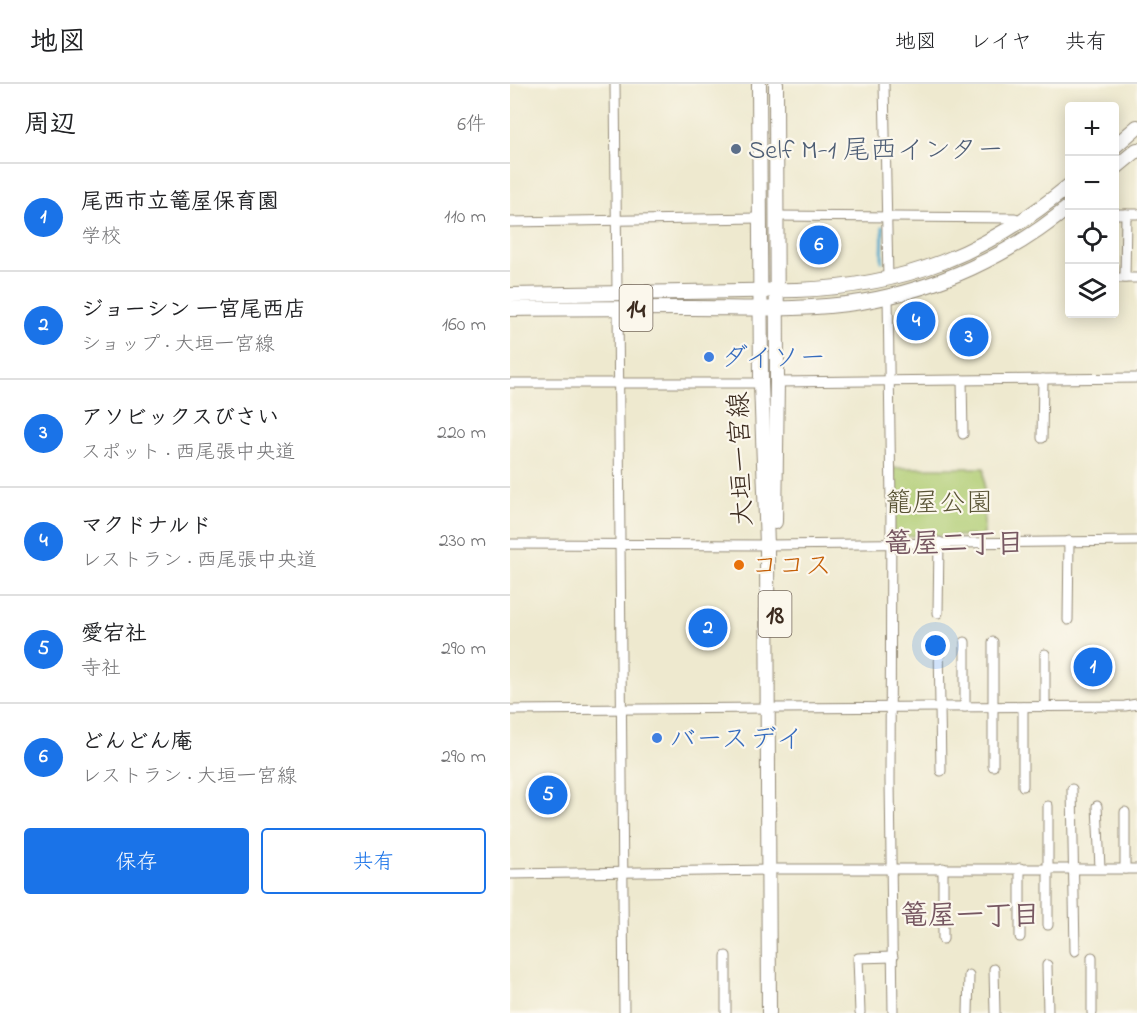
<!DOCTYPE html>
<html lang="ja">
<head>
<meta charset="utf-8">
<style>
  body { margin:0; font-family:"Indie Flower","Klee One",sans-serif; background:#f2f2f2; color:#202124 }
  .controls { position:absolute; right:18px; top:18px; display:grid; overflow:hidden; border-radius:6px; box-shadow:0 3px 15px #0003 }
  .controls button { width:54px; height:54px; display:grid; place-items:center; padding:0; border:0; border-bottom:2px solid #e0e0e0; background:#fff; color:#202124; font:30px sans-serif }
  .you { position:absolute; left:426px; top:562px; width:21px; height:21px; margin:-15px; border:4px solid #fff; border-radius:50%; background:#1a73e8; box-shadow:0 0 0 9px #1a73e833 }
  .badge { display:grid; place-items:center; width:39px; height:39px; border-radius:50%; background:#1a73e8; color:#fff; font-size:20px; font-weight:700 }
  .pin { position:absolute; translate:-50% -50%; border:3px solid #fff; box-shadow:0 2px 6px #0006 }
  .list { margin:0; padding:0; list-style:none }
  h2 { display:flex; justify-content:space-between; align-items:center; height:78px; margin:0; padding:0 24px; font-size:26px }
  h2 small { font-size:20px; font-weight:400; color:#757577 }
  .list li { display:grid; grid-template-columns:39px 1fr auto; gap:18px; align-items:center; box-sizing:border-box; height:108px; padding:0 24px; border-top:2px solid #e0e0e0 }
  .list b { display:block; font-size:22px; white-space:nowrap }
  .list p { margin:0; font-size:20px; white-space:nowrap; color:#757577 }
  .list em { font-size:20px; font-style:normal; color:#757577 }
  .actions { display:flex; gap:12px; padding:18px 24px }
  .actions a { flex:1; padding:14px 0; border:2px solid #1a73e8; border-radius:6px; text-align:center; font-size:21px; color:#1a73e8 }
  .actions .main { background:#1a73e8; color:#fff }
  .icon { flex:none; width:33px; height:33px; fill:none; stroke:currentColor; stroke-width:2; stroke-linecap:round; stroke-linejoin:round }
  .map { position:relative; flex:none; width:627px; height:929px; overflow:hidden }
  header { display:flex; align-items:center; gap:36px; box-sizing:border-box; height:84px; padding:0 30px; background:#fff; border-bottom:2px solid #e0e0e0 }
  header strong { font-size:28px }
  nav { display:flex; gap:33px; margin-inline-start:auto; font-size:21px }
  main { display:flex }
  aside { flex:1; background:#fff }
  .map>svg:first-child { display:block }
  .green { fill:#b1cd74; stroke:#767c49; stroke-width:1.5 }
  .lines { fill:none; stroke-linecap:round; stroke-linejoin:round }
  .stream { stroke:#4ea8cc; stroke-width:3 }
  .street-casing { stroke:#948a76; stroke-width:11 }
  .primary-casing { stroke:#948a76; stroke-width:16 }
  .street { stroke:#fff; stroke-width:9 }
  .primary { stroke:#fff; stroke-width:14 }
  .service-dot { fill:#5c6f8a; stroke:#fbf7ec; stroke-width:2 }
  .shop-dot { fill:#3f7fe0; stroke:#fbf7ec; stroke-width:2 }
  .food-dot { fill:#e8710a; stroke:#fbf7ec; stroke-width:2 }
  .labels { text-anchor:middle; stroke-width:4.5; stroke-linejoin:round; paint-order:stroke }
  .shield { fill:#fbf7ec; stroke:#75685c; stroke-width:1.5 }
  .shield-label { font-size:26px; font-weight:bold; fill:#3b2a1e }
  .service-label { font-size:27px; fill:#4e5e75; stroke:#fbf7ec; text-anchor:start }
  .shop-label { font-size:27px; fill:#366cbe; stroke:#fbf7ec; text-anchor:start }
  .street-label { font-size:27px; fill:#3b2a1e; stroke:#fbf7ec }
  .park-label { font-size:27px; fill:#585334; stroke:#fbf7ec }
  .food-label { font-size:27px; fill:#c56008; stroke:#fbf7ec; text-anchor:start }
  .neighbourhood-label { font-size:28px; font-weight:bold; fill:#775862; stroke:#fbf7ec }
</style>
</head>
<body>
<header>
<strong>地図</strong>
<nav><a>地図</a><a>レイヤ</a><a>共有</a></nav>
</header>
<main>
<aside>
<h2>周辺<small>6件</small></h2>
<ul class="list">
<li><span class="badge">1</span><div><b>尾西市立篭屋保育園</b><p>学校</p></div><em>110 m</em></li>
<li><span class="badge">2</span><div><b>ジョーシン 一宮尾西店</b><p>ショップ · 大垣一宮線</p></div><em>160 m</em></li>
<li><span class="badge">3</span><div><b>アソビックスびさい</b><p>スポット · 西尾張中央道</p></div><em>220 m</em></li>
<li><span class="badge">4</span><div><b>マクドナルド</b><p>レストラン · 西尾張中央道</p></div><em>230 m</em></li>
<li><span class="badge">5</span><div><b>愛宕社</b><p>寺社</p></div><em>290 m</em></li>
<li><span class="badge">6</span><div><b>どんどん庵</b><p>レストラン · 大垣一宮線</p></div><em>290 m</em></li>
</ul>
<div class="actions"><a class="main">保存</a><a>共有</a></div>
</aside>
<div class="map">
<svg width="627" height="929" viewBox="0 0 627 929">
  <rect width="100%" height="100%" fill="#fbf7ec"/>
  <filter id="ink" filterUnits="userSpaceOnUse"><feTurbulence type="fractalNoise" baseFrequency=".0167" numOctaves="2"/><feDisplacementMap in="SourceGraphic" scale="12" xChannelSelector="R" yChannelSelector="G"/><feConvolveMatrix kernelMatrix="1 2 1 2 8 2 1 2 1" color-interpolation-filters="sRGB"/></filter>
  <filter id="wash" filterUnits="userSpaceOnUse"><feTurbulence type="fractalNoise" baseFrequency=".008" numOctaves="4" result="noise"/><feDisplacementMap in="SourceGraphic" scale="24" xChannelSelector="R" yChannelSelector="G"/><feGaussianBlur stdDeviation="1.35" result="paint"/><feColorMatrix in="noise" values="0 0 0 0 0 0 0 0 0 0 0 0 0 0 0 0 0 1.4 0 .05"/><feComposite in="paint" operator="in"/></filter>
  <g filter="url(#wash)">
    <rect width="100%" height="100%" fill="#eee9cf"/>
    <path class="green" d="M384 384H474V452H383Z"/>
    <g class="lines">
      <path class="stream" d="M372 177 373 143"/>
    </g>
  </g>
  <g filter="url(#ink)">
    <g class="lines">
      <g class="street-casing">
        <g id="street">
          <path d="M105 0 107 209"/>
          <path d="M374 0 378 195"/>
          <path d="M604 130H627"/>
          <path d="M266 132 505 134 508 139"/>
          <path d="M0 138 250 134"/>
          <path d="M604 194H627"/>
          <path d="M615 194 616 130"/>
          <path d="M378 212 381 419 380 696 383 929"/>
          <path d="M108 224 114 929"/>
          <path d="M452 296 453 350"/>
          <path d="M267 298 627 294"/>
          <path d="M0 299H251"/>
          <path d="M532 354 533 295"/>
          <path d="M0 460 257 461 627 457"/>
          <path d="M428 529 429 458"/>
          <path d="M558 536 559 457"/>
          <path d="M429 558 431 687"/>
          <path d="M483 558V682"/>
          <path d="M535 570V623"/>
          <path d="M455 623V558"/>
          <path d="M513 623V702"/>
          <path d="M266 624 615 622 627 620"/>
          <path d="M0 626 258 624"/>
          <path d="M562 705 565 867"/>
          <path d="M587 722 590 784"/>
          <path d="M433 784V855"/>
          <path d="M510 784V853"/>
          <path d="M267 785H627"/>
          <path d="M615 785V728"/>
          <path d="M0 790 259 786"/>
          <path d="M538 841V722"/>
          <path d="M582 873V929"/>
          <path d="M537 881 538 929"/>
          <path d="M484 885 485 929"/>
          <path d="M216 929V872"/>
          <path d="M350 929 348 874 383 873"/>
          <path d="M458 929 459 891"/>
        </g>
      </g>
      <g class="primary-casing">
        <g id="primary">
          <path d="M249 0 251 299 257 461 259 929"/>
          <path d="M604 63 627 43"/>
          <path d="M604 85 627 66"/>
          <path d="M0 211 287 206C395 202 476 170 560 101"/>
          <path d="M0 225C61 224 122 224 182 224 238 224 295 227 351 218 427 205 500 172 560 122"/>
          <path d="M265 438 267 298 266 0"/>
        </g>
      </g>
      <use href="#street" class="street"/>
      <use href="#primary" class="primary"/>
    </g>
  </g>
  <circle class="service-dot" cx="226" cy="65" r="6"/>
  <g class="shop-dot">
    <circle cx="199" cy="273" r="6"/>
    <circle cx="147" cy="654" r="6"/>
  </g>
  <circle class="food-dot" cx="229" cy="481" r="6"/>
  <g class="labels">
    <g class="shield">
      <rect x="109.5" y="201" width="33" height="46" rx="4.5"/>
      <rect x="248.5" y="507" width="33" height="46" rx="4.5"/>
    </g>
    <g class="shield-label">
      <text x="126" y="233">14</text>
      <text x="265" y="539">18</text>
    </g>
    <g class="service-label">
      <text x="238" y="74">Self M-1 尾西インター</text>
    </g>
    <g class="shop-label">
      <text x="211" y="282">ダイソー</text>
      <text x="159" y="663">バースデイ</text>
    </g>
    <g class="street-label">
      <text transform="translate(230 375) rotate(-92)" y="9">大垣一宮線</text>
    </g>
    <g class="park-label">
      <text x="429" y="427">籠屋公園</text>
    </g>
    <g class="food-label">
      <text x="241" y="490">ココス</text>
    </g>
    <g class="neighbourhood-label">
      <text x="444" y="468">篭屋二丁目</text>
      <text x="460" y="840">篭屋一丁目</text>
    </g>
  </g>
</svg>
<div class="controls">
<button>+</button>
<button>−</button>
<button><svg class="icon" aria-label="locate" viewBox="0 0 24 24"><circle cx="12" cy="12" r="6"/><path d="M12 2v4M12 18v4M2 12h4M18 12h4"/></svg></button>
<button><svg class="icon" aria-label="layers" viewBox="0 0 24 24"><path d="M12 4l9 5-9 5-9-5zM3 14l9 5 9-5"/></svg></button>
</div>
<div class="you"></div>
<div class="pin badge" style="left:583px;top:583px">1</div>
<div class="pin badge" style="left:198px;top:544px">2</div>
<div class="pin badge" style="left:459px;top:253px">3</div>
<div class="pin badge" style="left:406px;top:237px">4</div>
<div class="pin badge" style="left:38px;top:711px">5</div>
<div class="pin badge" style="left:309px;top:161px">6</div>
</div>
</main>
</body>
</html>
